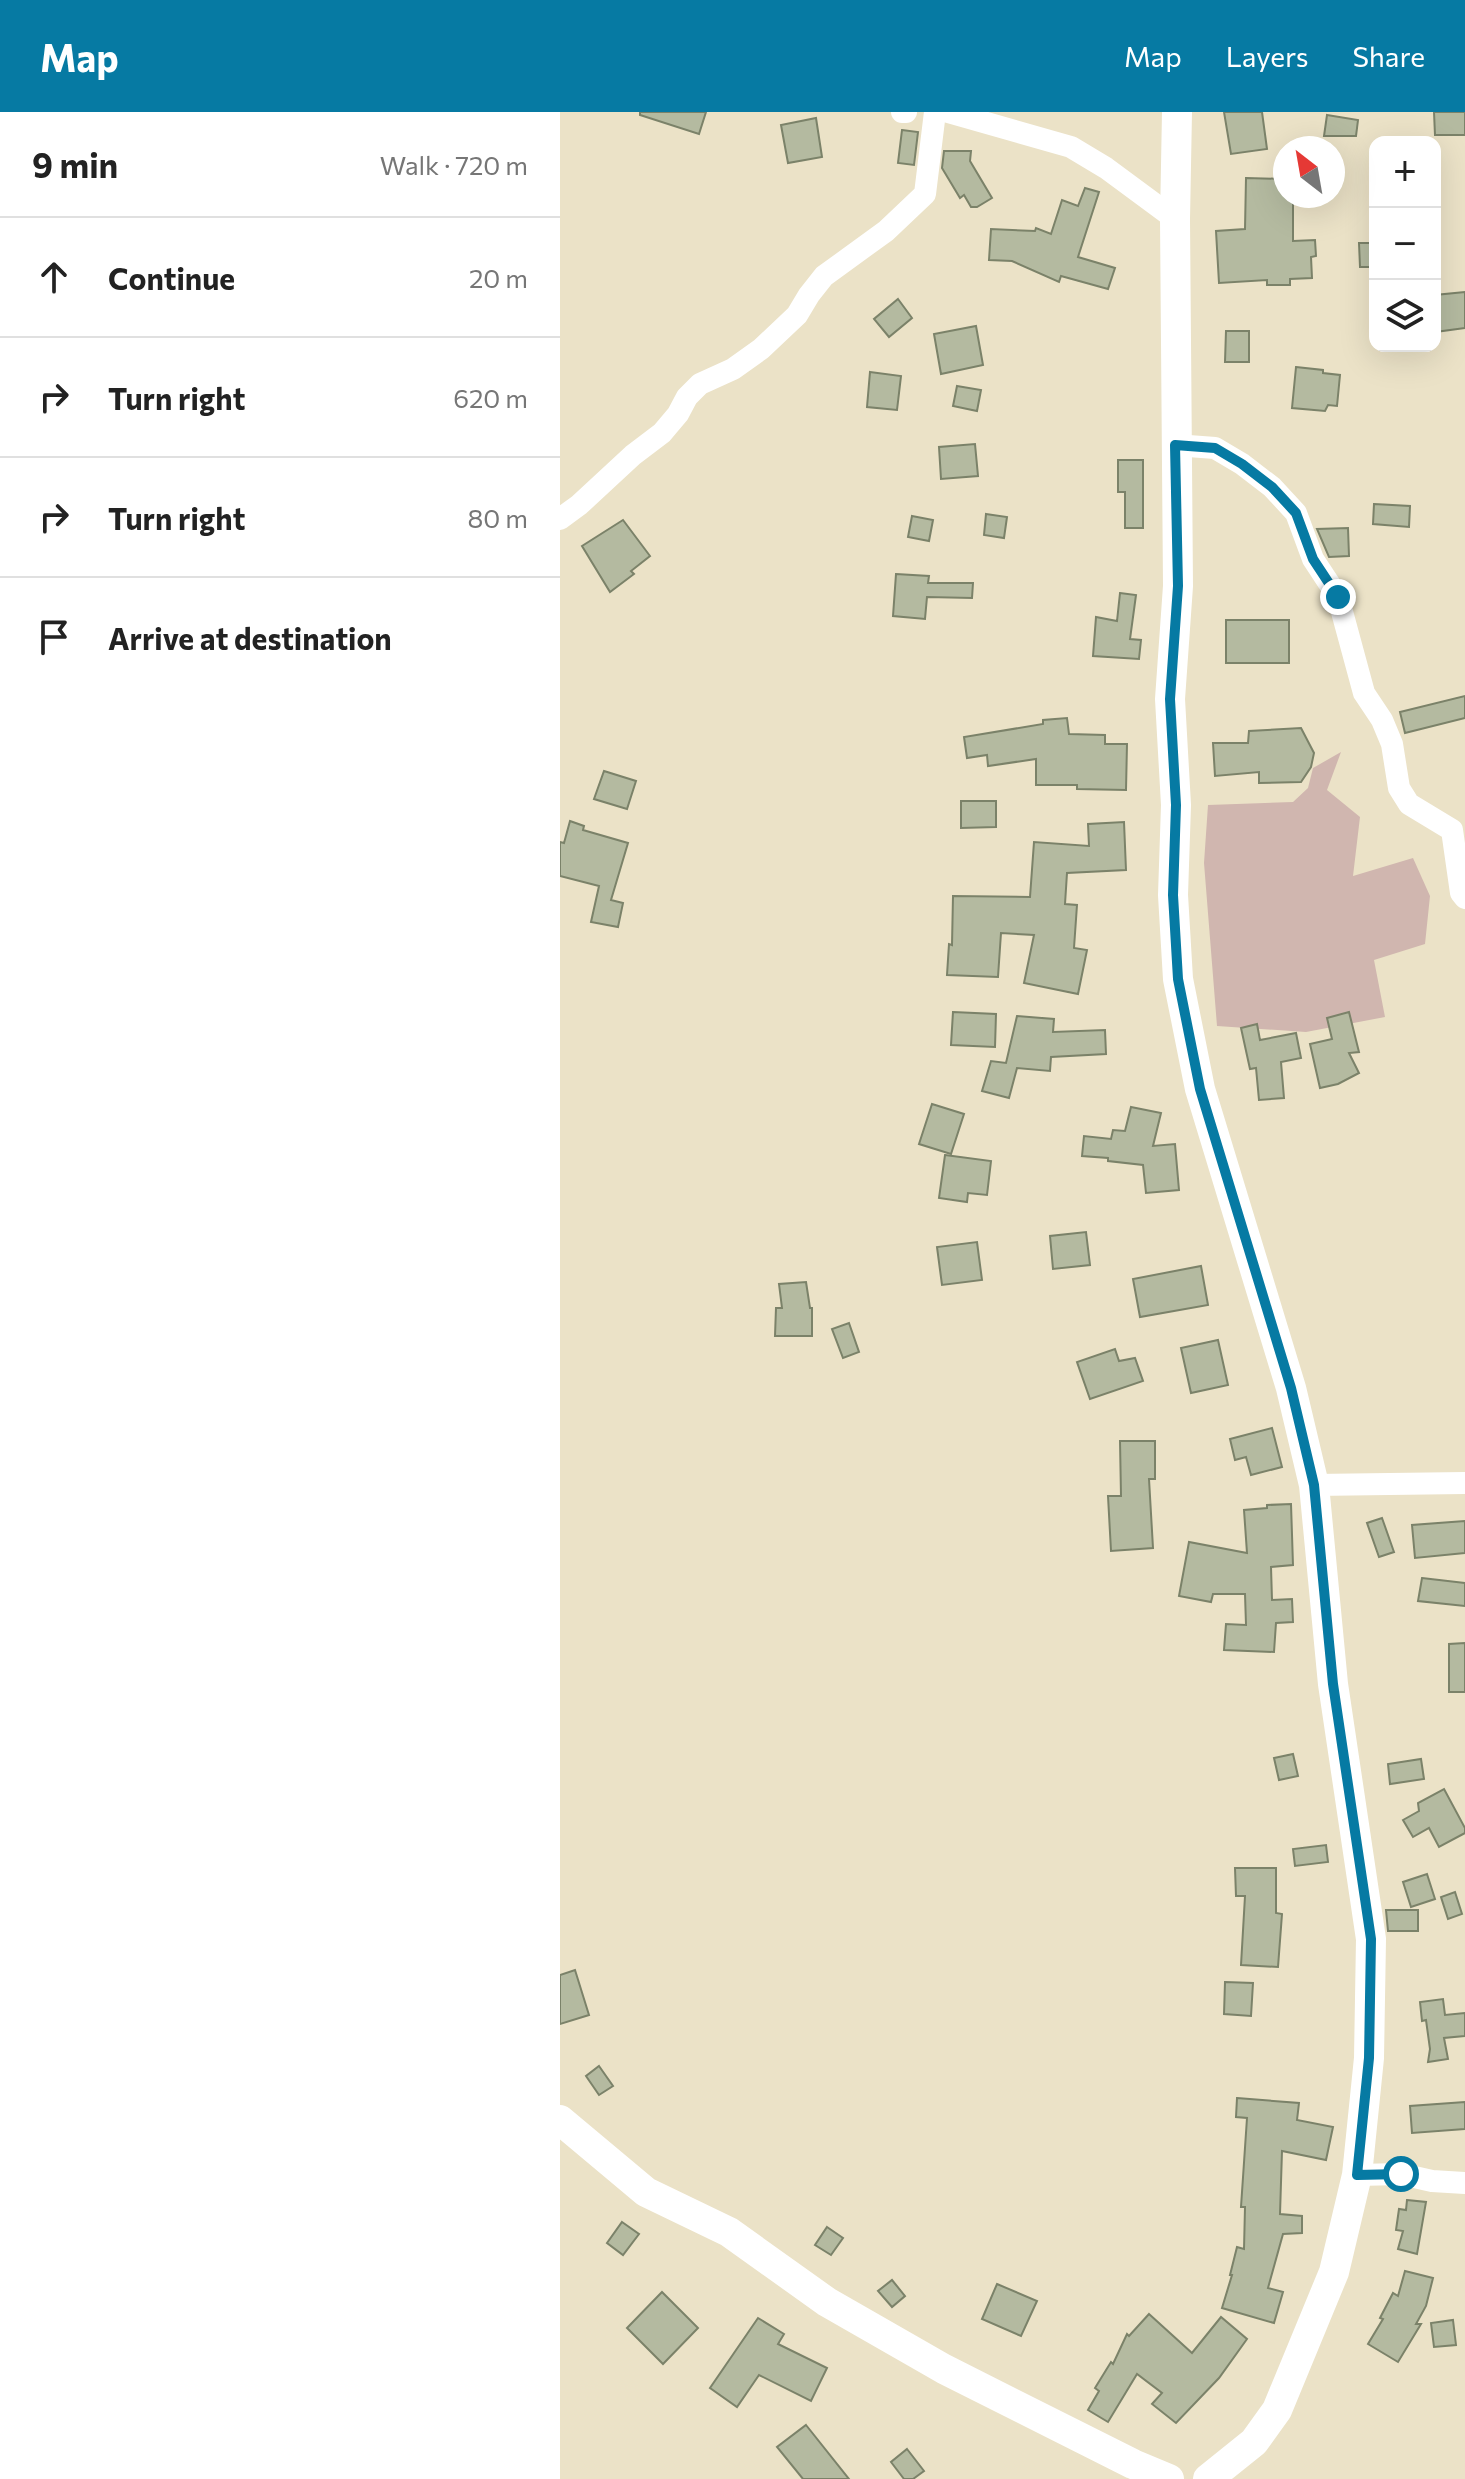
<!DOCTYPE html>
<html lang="en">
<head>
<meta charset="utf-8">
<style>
  body { margin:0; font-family:Commissioner,sans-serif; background:#f6f6f6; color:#222 }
  .controls { position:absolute; right:24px; top:24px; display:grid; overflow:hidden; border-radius:16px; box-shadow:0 8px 32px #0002 }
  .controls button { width:72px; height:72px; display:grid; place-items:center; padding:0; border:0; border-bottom:2px solid #e0e0e0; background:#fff; color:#222; font:40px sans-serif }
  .compass { position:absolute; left:713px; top:24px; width:72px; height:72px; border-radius:50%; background:#fff; box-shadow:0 8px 32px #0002; rotate:329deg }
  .stop { position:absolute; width:24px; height:24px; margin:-18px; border:6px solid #067aa3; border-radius:50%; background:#fff }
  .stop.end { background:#067aa3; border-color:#fff; box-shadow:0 2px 8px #0008 }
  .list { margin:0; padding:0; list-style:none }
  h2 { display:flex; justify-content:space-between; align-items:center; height:104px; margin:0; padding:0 32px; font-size:34px }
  h2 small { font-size:26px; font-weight:400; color:#767676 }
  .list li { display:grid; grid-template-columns:52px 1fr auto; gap:24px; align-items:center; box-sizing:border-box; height:120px; padding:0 32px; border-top:2px solid #e0e0e0 }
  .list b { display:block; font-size:30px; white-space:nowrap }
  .list em { font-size:26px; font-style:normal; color:#767676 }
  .icon { flex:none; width:44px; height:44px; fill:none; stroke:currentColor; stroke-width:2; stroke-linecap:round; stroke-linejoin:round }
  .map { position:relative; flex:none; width:905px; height:2367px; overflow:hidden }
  header { display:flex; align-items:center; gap:48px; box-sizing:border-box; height:112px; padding:0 40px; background:#067aa3; color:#fff }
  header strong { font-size:38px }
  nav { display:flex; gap:44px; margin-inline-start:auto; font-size:28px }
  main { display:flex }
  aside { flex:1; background:#fff }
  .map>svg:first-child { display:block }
  .green { fill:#d0b6af }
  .building { fill:#b4baa0; stroke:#7b8269; stroke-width:2 }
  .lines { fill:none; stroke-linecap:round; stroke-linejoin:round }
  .minor { stroke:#fff; stroke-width:22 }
  .secondary { stroke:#fff; stroke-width:30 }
  .route { stroke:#067aa3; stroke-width:10 }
</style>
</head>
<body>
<header>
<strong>Map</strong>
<nav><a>Map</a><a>Layers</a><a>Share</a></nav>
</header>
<main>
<aside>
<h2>9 min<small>Walk · 720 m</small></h2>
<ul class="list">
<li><svg class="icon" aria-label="ahead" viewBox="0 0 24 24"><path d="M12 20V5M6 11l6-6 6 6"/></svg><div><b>Continue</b></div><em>20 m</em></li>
<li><svg class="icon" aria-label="right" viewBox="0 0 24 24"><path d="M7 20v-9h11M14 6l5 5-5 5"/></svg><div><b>Turn right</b></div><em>620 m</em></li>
<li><svg class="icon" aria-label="right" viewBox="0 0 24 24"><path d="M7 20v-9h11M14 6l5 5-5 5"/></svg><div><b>Turn right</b></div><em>80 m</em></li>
<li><svg class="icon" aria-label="arrive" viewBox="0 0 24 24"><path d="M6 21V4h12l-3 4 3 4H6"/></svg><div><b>Arrive at destination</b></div></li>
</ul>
</aside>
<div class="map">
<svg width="905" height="2367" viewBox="0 0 905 2367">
  <rect width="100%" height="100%" fill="#ebe2c7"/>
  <path class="green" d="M781 640 767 678 800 705 793 764 853 746 870 784 865 832 814 848 825 905 746 920 657 914 644 751 648 693 733 690 748 676 753 656Z"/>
  <g class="building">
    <path d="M80 0H146L139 22 80 3Z"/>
    <path d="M664 0H702L707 37 671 42Z"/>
    <path d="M874 0H905V23H875Z"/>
    <path d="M767 3 798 8 796 24H764Z"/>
    <path d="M256 6 262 45 228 51 221 13Z"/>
    <path d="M342 18 358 20 354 53 338 51Z"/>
    <path d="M384 39H411L410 49 432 86 417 95H411L404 83 400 86 382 56Z"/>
    <path d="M686 66 725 67V84H733V129L755 128 756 144 751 145 752 166 730 167V173H707V168L659 171 656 119 685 117Z"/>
    <path d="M525 76 539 80 518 145 555 156 548 177 501 164 499 170 452 149 429 148 431 117 475 119 476 116 491 122 502 88 518 94Z"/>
    <path d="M799 131H815V155H800Z"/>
    <path d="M905 180V216L875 220V183Z"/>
    <path d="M338 187 352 206 329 225 314 207Z"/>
    <path d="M416 214 423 253 381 262 374 222Z"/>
    <path d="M666 219H689V250H665Z"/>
    <path d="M736 255 763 258V261L780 263 777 294 768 293 765 299 732 296Z"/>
    <path d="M310 260 341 264 337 298 307 295Z"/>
    <path d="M397 274 421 278 417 299 393 294Z"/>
    <path d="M415 332 418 364 381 367 379 335Z"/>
    <path d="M558 348H583V416H565V380H558Z"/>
    <path d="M814 392 850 394 849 415 813 412Z"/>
    <path d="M426 402 447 405 444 426 424 423Z"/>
    <path d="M352 404 373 408 369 429 348 425Z"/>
    <path d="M63 408 90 444 71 459 74 462 50 480 22 434Z"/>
    <path d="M788 416 789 444 769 445 757 417Z"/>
    <path d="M336 462 369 464 368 471H413L412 486 367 485 365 507 333 504Z"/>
    <path d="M560 481 576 483 570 527 581 528 579 547 533 544 536 505 557 509Z"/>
    <rect x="666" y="508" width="63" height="43"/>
    <path d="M905 584V606L845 621 840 600Z"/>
    <path d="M507 606 509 622 545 623V632H567L566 678 517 677V673H476V647L428 654 427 643 407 646 404 625 483 612V608Z"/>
    <path d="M741 616 754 641 751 655 741 670 699 671V660L655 664 653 631H688L689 619Z"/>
    <path d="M44 659 76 669 67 697 34 687Z"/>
    <path d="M401 689H436V715L401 716Z"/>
    <path d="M10 709 24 714 23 718 68 731 51 788 63 791 58 815 31 810 39 774 0 764V730L4 731Z"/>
    <path d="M564 710 566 758 507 761 505 792 517 793 514 836 527 838 518 882 464 871 474 823 441 821 438 865 387 863 389 832 392 833 393 784 470 785 474 730 529 734 528 712Z"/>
    <path d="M393 900 436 902 435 935 391 933Z"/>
    <path d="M789 900 799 940 789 941 799 961 778 972 760 976 750 932 772 927 767 906Z"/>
    <path d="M457 904 494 907 493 920 545 918 546 942 491 945 490 959 457 956 449 986 422 979 431 949 446 951Z"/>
    <path d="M697 912 700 928 736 921 741 946 721 950 724 986 699 988 696 956 690 957 681 916Z"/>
    <path d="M372 992 404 1002 391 1042 359 1032Z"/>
    <path d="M571 995 601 1001 593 1034 615 1032 619 1078 586 1081 583 1053 548 1049V1046L522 1044 524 1024 551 1027 553 1018 565 1019Z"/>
    <path d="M385 1043 431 1049 427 1083 408 1081 407 1090 379 1086Z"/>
    <path d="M526 1120 530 1153 493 1157 490 1124Z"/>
    <path d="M417 1130 422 1168 382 1173 377 1135Z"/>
    <path d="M641 1154 648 1193 580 1205 573 1167Z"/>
    <path d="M246 1170 250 1196H252V1224H215L216 1196H222L219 1172Z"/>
    <path d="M289 1211 299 1240 283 1246 272 1217Z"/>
    <path d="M658 1228 668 1273 631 1281 621 1236Z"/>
    <path d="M555 1237 559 1249 575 1246 583 1269 530 1287 517 1250Z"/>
    <path d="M712 1316 722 1355 691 1363 686 1345 675 1348 670 1327Z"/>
    <path d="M560 1329H595V1367H589L593 1436 551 1439 548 1384H561Z"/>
    <path d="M731 1392 733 1453 711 1455 712 1488 732 1487 733 1510 716 1511 714 1540 664 1538 666 1512 686 1513 685 1482H653L651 1490 619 1484 629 1430 687 1441 684 1398 707 1396V1393Z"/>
    <path d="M822 1406 834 1440 819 1445 807 1411Z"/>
    <path d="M905 1409V1441L855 1446 852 1413Z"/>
    <path d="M862 1466 905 1471V1494L858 1489Z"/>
    <path d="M905 1531V1580H889V1532Z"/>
    <path d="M733 1642 738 1664 719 1668 714 1646Z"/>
    <path d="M861 1647 864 1667 830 1672 828 1652Z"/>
    <path d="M884 1677 905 1716V1721L879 1735 869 1716 853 1725 843 1708 859 1699 858 1691Z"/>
    <path d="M766 1733 768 1750 735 1754 733 1737Z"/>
    <path d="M675 1756H716V1801L722 1802 718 1855 681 1853 685 1784H676Z"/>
    <path d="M867 1762 875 1787 851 1795 843 1770Z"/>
    <path d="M895 1780 902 1802 888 1807 881 1785Z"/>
    <path d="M826 1798H858V1819H828Z"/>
    <path d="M15 1858 29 1903 0 1912V1863Z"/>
    <path d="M665 1870 693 1871 691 1904 664 1902Z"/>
    <path d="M883 1887 885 1903 905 1901V1924L884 1926 888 1947 868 1950 870 1937 866 1908 862 1909 860 1890Z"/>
    <path d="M39 1954 53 1974 39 1983 26 1964Z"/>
    <path d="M677 1986 739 1991 737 2008 773 2015 766 2048 722 2039 720 2102 742 2104V2121L723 2122 708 2176 723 2180 714 2211 662 2196 672 2163H670L677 2135 684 2137 685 2095H681L687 2006 676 2005Z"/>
    <path d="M905 1990V2017L852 2021 850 1994Z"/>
    <path d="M847 2088 866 2090 857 2142 838 2137 843 2119 836 2118 839 2097 846 2098Z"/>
    <path d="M62 2110 79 2122 63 2143 47 2131Z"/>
    <path d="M267 2115 283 2126 271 2143 255 2133Z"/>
    <path d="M845 2159 873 2166 866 2194 856 2212H861L838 2250 808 2232 823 2207 820 2206 833 2181 838 2184Z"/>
    <path d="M332 2168 345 2184 332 2195 318 2179Z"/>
    <path d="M437 2172 477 2189 461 2224 422 2207Z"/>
    <path d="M102 2180 138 2216 103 2252 67 2216Z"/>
    <path d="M589 2202 632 2241 661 2205 687 2227 659 2266 616 2311 592 2292 602 2281 577 2262 548 2310 528 2298 539 2279 535 2276 551 2250 553 2252 567 2222 569 2224Z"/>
    <path d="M198 2206 224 2222 218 2232 267 2256 251 2289 199 2263 177 2295 150 2276Z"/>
    <path d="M893 2208 896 2233 874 2235 871 2211Z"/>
    <path d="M246 2313 289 2367H243L217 2335Z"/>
    <path d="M347 2337 364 2359 353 2367H344L331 2350Z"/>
  </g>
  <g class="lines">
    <g class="minor">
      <path d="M342 0H346"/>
      <path d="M388 0 511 35 546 56 615 107"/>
      <path d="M615 333 655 336 682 352 712 375 736 401 753 447 778 485 804 581 822 608 832 632 839 676 849 692 892 718 901 781 905 786"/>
      <path d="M0 407 19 393 73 343 102 321 118 302 127 285 140 272 173 257 201 237 237 203 249 183 264 164 326 119 365 82 375 0"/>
      <path d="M754 1373 905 1371"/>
      <path d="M797 2063 841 2062 872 2069 905 2071"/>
    </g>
    <g class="secondary">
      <path d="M617 0 615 107 618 474 610 587 616 693 613 783 618 867 640 977 731 1276 754 1373 773 1572 811 1827 809 1946 797 2063 774 2160 717 2298 694 2330 648 2367"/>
      <path d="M0 2008 86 2080 169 2120 267 2190 384 2257 573 2352 609 2367"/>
    </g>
  </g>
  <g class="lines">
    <path class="route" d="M778 485 753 447 736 401 712 375 682 352 655 336 615 333 618 474 610 587 616 693 613 783 618 867 640 977 731 1276 754 1373 773 1572 811 1827 809 1946 797 2063 841 2062"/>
  </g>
</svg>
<div class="controls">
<button>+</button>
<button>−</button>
<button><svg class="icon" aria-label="layers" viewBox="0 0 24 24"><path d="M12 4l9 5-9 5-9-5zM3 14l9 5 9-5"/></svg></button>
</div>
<svg class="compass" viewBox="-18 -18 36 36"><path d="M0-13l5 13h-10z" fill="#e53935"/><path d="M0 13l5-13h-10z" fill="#767676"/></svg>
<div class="stop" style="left:841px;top:2062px"></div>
<div class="stop end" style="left:778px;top:485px"></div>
</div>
</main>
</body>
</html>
